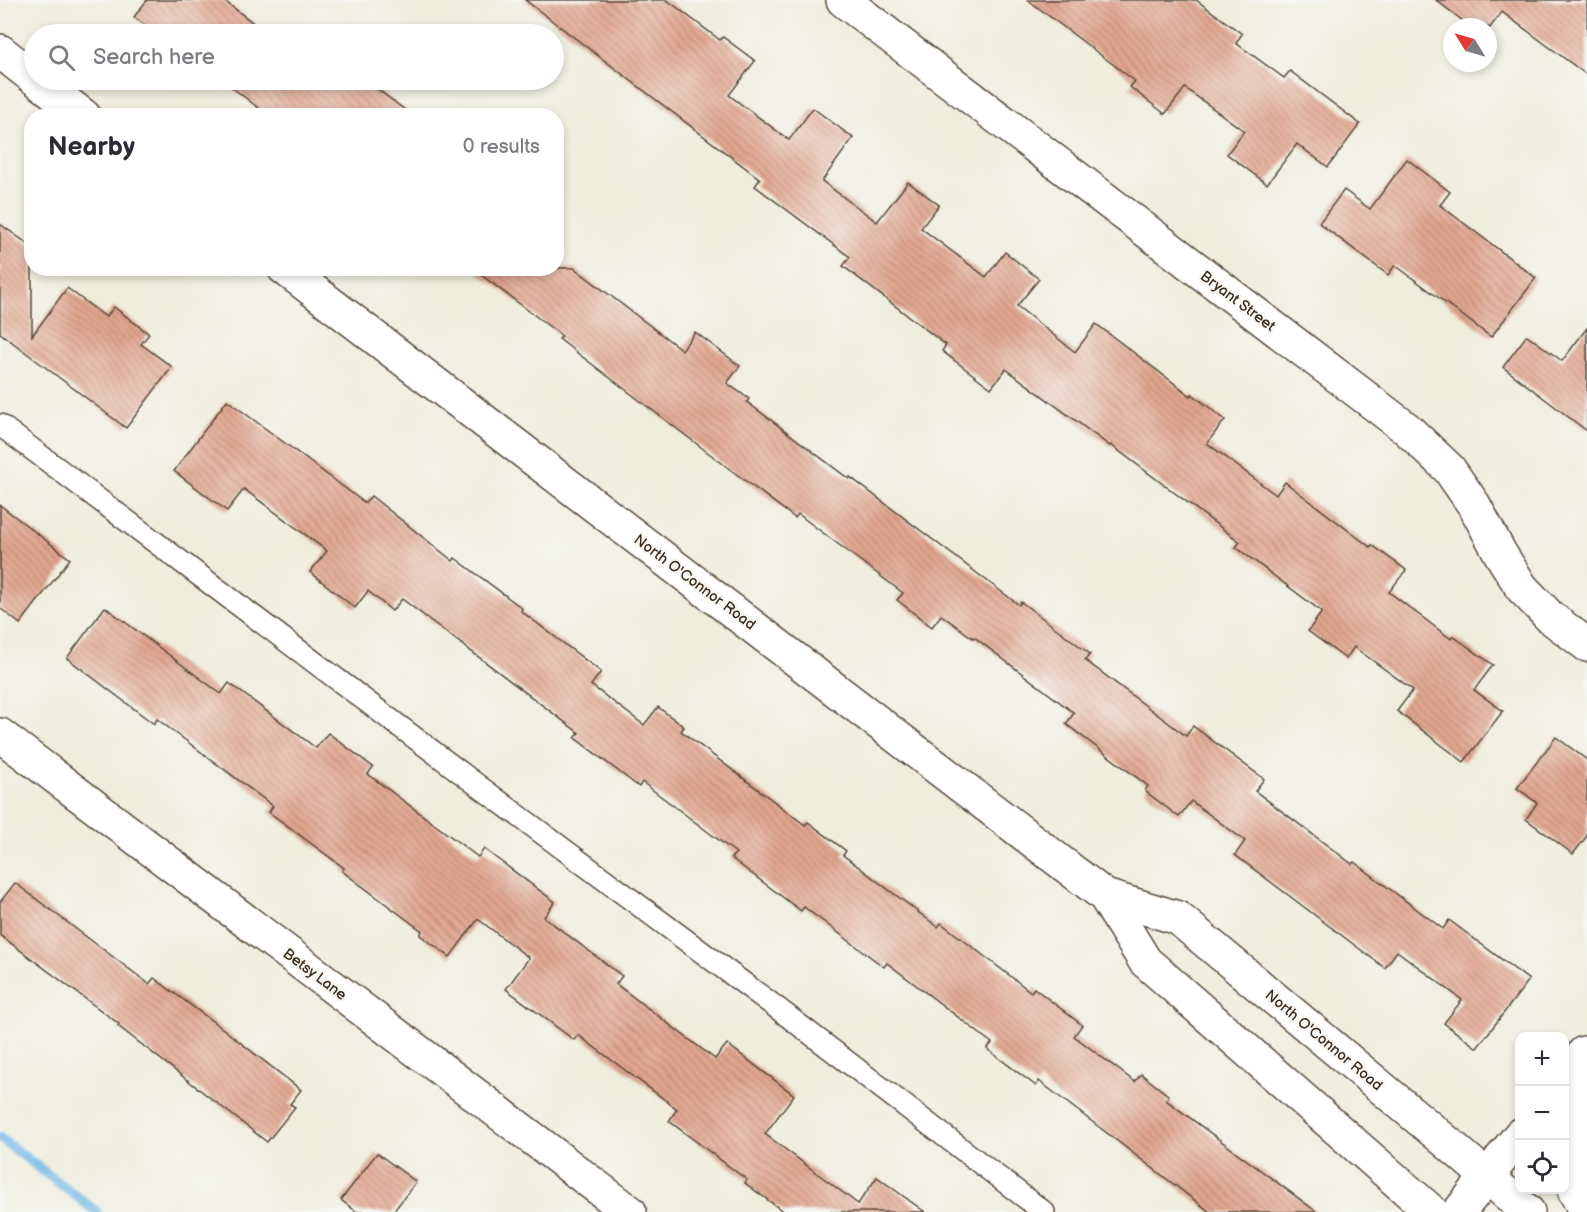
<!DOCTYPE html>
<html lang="en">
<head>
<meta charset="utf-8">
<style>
  body { margin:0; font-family:"Balsamiq Sans",sans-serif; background:#f7f7f7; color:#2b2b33 }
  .controls { position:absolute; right:18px; bottom:18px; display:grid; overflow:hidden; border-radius:12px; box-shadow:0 3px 9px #0003 }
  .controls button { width:54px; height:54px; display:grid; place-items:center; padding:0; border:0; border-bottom:2px solid #e1e1e2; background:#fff; color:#2b2b33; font:30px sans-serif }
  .compass { position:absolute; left:1443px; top:18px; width:54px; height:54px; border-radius:50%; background:#fff; box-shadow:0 3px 9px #0003; rotate:307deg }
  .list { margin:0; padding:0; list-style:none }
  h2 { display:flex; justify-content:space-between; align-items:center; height:78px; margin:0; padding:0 24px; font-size:26px }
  h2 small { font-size:20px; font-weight:400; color:#7c7c81 }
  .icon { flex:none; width:33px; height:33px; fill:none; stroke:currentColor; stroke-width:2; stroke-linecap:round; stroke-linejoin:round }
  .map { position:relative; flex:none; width:1587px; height:1212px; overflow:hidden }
  .search { position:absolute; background:#fff; box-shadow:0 3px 9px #0003; left:24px; top:24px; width:540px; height:66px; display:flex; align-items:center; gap:15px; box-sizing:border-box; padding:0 21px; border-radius:33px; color:#7c7c81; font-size:22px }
  .panel { position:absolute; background:#fff; box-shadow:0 3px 9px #0003; left:24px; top:108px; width:540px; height:168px; border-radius:24px }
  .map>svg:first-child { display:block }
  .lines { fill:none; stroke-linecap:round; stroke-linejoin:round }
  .stream { stroke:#71b8e8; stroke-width:10 }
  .building { fill:url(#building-back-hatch) }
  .lane-casing { stroke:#56473a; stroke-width:24 }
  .street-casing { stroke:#56473a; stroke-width:36 }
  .secondary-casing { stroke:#56473a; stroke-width:36 }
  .lane { stroke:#fff; stroke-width:21 }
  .street { stroke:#fff; stroke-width:33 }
  .secondary { stroke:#fff; stroke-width:33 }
  .labels { text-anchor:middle; stroke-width:4.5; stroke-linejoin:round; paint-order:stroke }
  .street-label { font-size:15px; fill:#3b2a1e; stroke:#f6f6f2 }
</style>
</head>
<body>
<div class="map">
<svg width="1587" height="1212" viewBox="0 0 1587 1212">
  <defs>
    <pattern id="building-back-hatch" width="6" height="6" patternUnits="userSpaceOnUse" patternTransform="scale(1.5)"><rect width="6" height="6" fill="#e2a68f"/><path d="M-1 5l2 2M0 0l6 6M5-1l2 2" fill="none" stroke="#b88774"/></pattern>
  </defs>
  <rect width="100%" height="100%" fill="#f6f6f2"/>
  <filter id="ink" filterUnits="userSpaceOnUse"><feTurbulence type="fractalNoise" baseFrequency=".0167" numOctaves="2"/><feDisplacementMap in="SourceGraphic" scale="12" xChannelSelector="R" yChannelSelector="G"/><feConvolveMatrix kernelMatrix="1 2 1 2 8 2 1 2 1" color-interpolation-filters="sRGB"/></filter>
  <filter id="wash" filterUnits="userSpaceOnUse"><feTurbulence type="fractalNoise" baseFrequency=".008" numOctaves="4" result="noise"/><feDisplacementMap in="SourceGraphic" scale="24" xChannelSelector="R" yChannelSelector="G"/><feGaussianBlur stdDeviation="1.35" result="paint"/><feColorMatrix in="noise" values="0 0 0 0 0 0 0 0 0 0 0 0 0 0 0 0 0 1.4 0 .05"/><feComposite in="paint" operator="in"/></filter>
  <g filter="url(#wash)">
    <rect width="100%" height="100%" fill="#efeddb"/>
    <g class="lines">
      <path class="stream" d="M0 1138 97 1212"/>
    </g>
    <g id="blocks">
      <g class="building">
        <path d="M147 0H223L268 34H158L134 17Z"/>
        <path d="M525 0H667L720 40 723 37 755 61 729 95 789 140 813 108 853 138 822 181 877 222 908 182 939 205 921 228 986 277 1005 252 1039 279 1017 306 1075 352 1096 324 1191 396 1192 394 1225 420 1207 443 1276 495 1285 482 1370 547 1372 545 1406 570 1389 592 1451 639 1453 636 1493 665 1474 690 1503 711 1464 762 1397 711 1413 690 1354 647 1346 659 1308 631 1322 612 1236 547 1240 542 1111 445 1110 446 1006 369 991 388 942 351 946 345 843 266 850 257 755 186 760 179Z"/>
        <path d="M1028 0H1196L1242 34 1236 43 1284 78 1290 71 1360 124 1328 167 1297 144 1267 184 1227 154 1244 131 1185 88 1165 114 1130 87 1135 81Z"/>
        <path d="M1436 0H1587V75L1502 12 1488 30V27H1471Z"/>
        <path d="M235 80H365L413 116H269L230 86Z"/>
        <path d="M1407 159 1450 192 1440 205 1536 278 1491 337 1395 265 1388 275 1319 223 1344 190 1370 209Z"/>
        <path d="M0 224 32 247V336L67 288 106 317 114 307 149 334 141 344 172 367 126 428 0 333Z"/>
        <path d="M472 268H574L682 350 695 332 740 366 727 383 749 399 747 402 849 479 850 477 1019 605 1021 602 1090 654 1085 660 1186 736 1193 726 1264 779 1255 791 1352 864 1354 862 1443 929 1449 920 1529 980 1477 1048 1444 1023 1462 1000 1397 951 1385 968 1235 855 1245 841 1191 801 1179 817 1145 791 1148 786 1066 724 1074 713 974 637 973 638 941 615 932 627 897 600 903 593 798 514 795 518 727 467 559 339 562 336Z"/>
        <path d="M1587 328V431L1503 367 1527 335 1562 361Z"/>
        <path d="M227 400 365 503 371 496 453 561 455 558 522 608 521 611 601 672 591 685 644 725 658 707 684 727 681 731 805 825 808 822 846 851 843 855 938 927 941 923 1031 992 1034 988 1082 1025 1074 1036 1135 1082 1141 1074 1169 1096 1166 1100 1317 1212H1210L1039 1081 1036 1086 987 1049 992 1043 887 963 884 967 804 907 801 911 731 858 736 853 642 782 639 787 575 738 579 733 402 599 392 611 368 591 355 608 310 572 327 551 244 489 227 511 174 471Z"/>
        <path d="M0 505 70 559 20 624 0 608Z"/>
        <path d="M105 607 221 694 229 683 316 748 328 733 373 767 368 774 478 857 484 849 555 902 544 917 622 976 616 984 715 1059 727 1044 794 1095 765 1134 858 1204 877 1177 925 1212H784L745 1183 747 1180 669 1121 677 1109 578 1035 574 1040 506 989 529 958 478 919 450 957 420 935 422 931 342 871 344 868 269 812 273 806 157 719 154 724 67 658Z"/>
        <path d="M1556 737 1587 760V836L1573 854 1526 819 1537 803 1517 788Z"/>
        <path d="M15 883 149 984 154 978 227 1032 301 1090 290 1104 295 1107 267 1142 118 1026 119 1024 0 935V902Z"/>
        <path d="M377 1153 416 1182 393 1212H357L341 1200Z"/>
      </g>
    </g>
  </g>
  <g filter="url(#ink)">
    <use href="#blocks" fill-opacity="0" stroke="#56473a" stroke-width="1.5"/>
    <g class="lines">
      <g class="lane-casing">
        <path id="lane" d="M0 425 476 784 777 1008 1044 1212"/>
      </g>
      <g class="street-casing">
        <g id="street">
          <path d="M843 0 1407 429 1449 469 1474 505 1500 553 1522 588 1550 617 1587 645"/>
          <path d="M0 735 630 1212"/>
        </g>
      </g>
      <g class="secondary-casing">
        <g id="secondary">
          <path d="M0 51 34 78"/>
          <path d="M37 80 84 116"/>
          <path d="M284 268 1105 896 1178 918 1455 1149 1528 1212"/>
          <path d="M1105 896 1145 961 1432 1212"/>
          <path d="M1584 1053 1573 1128 1574 1179V1190L1586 1212"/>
          <path d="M1459 1212 1520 1135"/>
        </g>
      </g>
      <use href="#lane" class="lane"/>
      <use href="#street" class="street"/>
      <use href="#secondary" class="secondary"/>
    </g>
  </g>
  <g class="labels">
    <g class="street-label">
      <text transform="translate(1238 301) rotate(37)" y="5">Bryant Street</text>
      <text transform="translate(695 582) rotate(37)" y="5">North O'Connor Road</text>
      <text transform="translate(315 974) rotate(37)" y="5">Betsy Lane</text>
      <text transform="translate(1324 1040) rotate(40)" y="5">North O'Connor Road</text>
    </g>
  </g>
</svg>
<div class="controls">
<button>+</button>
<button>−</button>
<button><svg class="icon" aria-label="locate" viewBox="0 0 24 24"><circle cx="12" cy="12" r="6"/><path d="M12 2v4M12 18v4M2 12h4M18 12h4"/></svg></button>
</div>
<svg class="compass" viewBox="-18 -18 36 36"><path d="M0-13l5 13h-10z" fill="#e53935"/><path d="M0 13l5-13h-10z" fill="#7c7c81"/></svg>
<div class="search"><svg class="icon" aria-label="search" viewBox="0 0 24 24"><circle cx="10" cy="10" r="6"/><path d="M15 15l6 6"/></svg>Search here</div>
<section class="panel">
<h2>Nearby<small>0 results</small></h2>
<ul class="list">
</ul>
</section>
</div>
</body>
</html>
